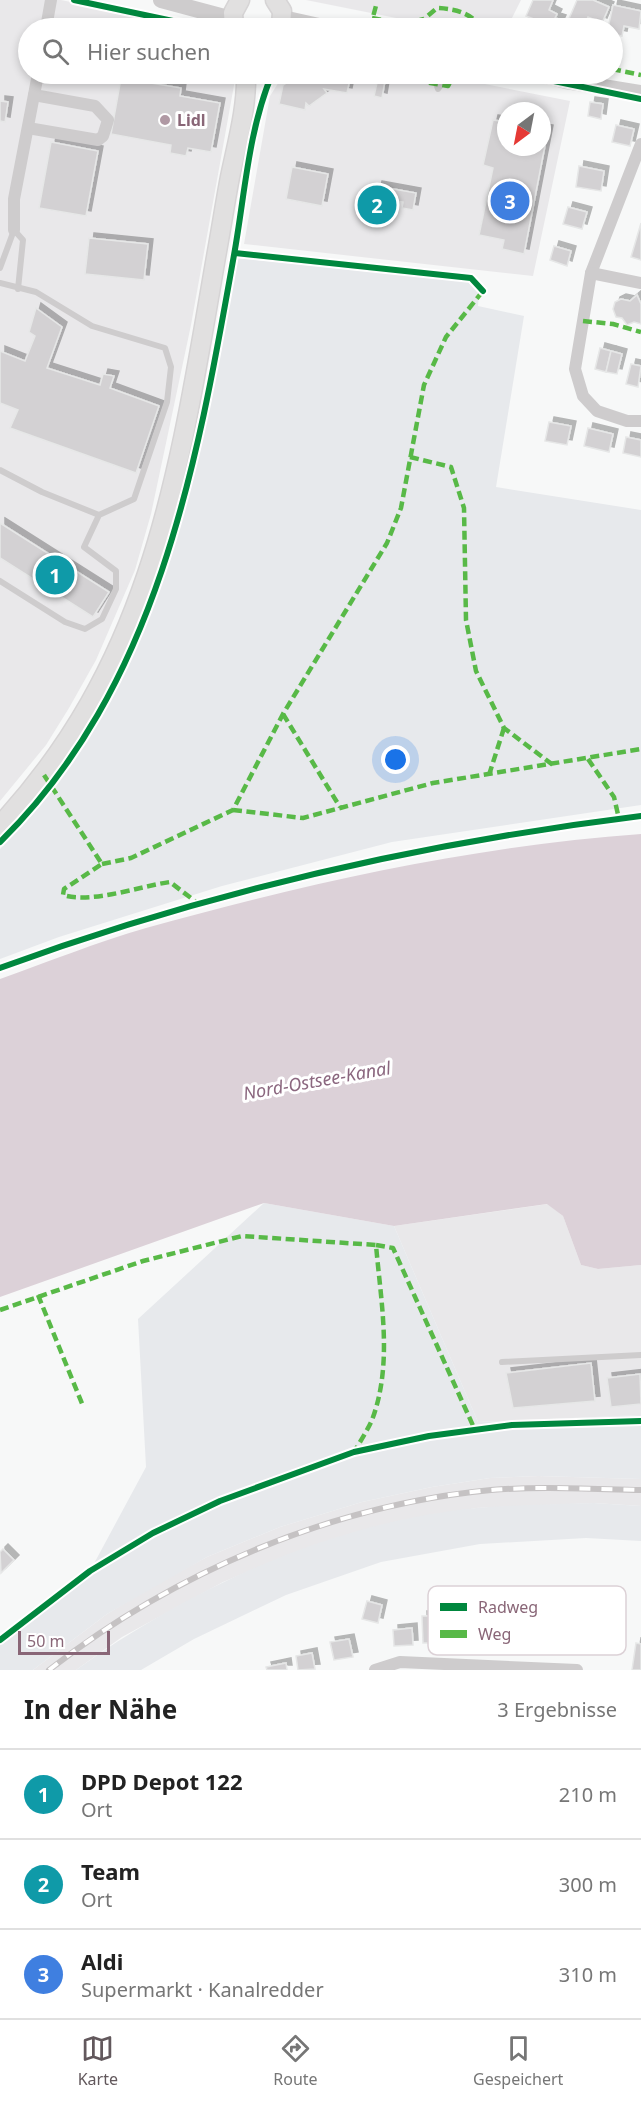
<!DOCTYPE html>
<html lang="de">
<head>
<meta charset="utf-8">
<style>
  body { margin:0; font-family:"Noto Sans",sans-serif; background:#f6f6f6; color:#222 }
  .compass { position:absolute; left:497px; top:102px; width:54px; height:54px; border-radius:50%; background:#fff; box-shadow:0 3px 9px #0003; rotate:212deg }
  .scale { position:absolute; left:18px; bottom:15px; width:92px; box-sizing:border-box; padding-left:6px; border:3px solid #896677; border-top:0; font-size:16px; line-height:21px; white-space:nowrap; color:#896677; -webkit-text-stroke:4px #fff; paint-order:stroke }
  .you { position:absolute; left:396px; top:760px; width:21px; height:21px; margin:-15px; border:4px solid #fff; border-radius:50%; background:#1a73e8; box-shadow:0 0 0 9px #1a73e833 }
  .badge { display:grid; place-items:center; width:39px; height:39px; border-radius:50%; background:#62585c; color:#fff; font-size:20px; font-weight:700 }
  .pin { position:absolute; translate:-50% -50%; border:3px solid #fff; box-shadow:0 2px 6px #0006 }
  .list { margin:0; padding:0; list-style:none }
  h2 { display:flex; justify-content:space-between; align-items:center; height:78px; margin:0; padding:0 24px; font-size:26px }
  h2 small { font-size:20px; font-weight:400; color:#767676 }
  .list li { display:grid; grid-template-columns:39px 1fr auto; gap:18px; align-items:center; box-sizing:border-box; height:90px; padding:0 24px; border-top:2px solid #e0e0e0 }
  .list b { display:block; font-size:22px; white-space:nowrap }
  .list p { margin:0; font-size:20px; white-space:nowrap; color:#767676 }
  .list em { font-size:20px; font-style:normal; color:#767676 }
  .icon { flex:none; width:33px; height:33px; fill:none; stroke:currentColor; stroke-width:2; stroke-linecap:round; stroke-linejoin:round }
  .map { position:relative; flex:none; width:641px; height:1670px; overflow:hidden }
  .search { position:absolute; background:#fff; box-shadow:0 3px 9px #0003; left:18px; right:18px; top:18px; height:66px; display:flex; align-items:center; gap:15px; box-sizing:border-box; padding:0 21px; border-radius:33px; color:#767676; font-size:22px }
  .sheet { height:348px; background:#fff }
  nav { display:flex; justify-content:space-around; align-items:center; box-sizing:border-box; height:84px; border-top:2px solid #e0e0e0; background:#fff; font-size:16px; color:#767676 }
  nav a { display:grid; justify-items:center; gap:3px }
  nav .on { color:#62585c }
  .map>svg:first-child { display:block }
  .built { fill:#e9e8ea; fill-rule:evenodd }
  .green { fill:#e7e9ec }
  .water { fill:#dcd1d8 }
  .building { fill:#d3d1d3; stroke:#e6e7e7; stroke-width:1.5; filter:url(#shadow) }
  .lines { fill:none; stroke-linecap:round; stroke-linejoin:round }
  .secondary-casing { stroke:#d6d4d5; stroke-width:21 }
  .service { stroke:#cecccd; stroke-width:6 }
  .minor { stroke:#cecccd; stroke-width:12 }
  .tertiary { stroke:#cecccd; stroke-width:16 }
  .secondary { stroke:#e1e0e0; stroke-width:18 }
  .rail-casing { stroke:#c5c2c3; stroke-width:6 }
  .rail { stroke:#fff; stroke-width:4; stroke-dasharray:11; stroke-linecap:butt }
  .quiet { stroke:#58b947; stroke-width:4.5; stroke-dasharray:9 4.5; stroke-linecap:butt }
  .cycleway-casing { stroke:#fff; stroke-width:10 }
  .cycleway { stroke:#00873e; stroke-width:6 }
  .poi-dot { fill:#b099a4; stroke:#fff; stroke-width:2 }
  .labels { text-anchor:middle; stroke-width:6; stroke-linejoin:round; paint-order:stroke }
  .poi-label { font-size:16px; font-weight:bold; fill:#896677; stroke:#fff; text-anchor:start }
  .water-label { font-size:18px; font-style:italic; fill:#8b677f; stroke:#fff }
  .key { fill:#fff; stroke:#dcd1d6; stroke-width:1.5 }
  .key-label { font-size:16px; fill:#896677 }
</style>
</head>
<body>
<div class="map">
<svg width="641" height="1670" viewBox="0 0 641 1670">
  <defs>
    <filter id="shadow"><feDropShadow dx="5" dy="-5" stdDeviation="0" flood-color="#0004"/></filter>
  </defs>
  <rect width="100%" height="100%" fill="#f7f8f8"/>
  <g class="built">
    <path d="M0 0H61L198 28H28V74H236L191 325 151 514 135 570 96 660 69 708 46 745 0 801Z"/>
    <path d="M306 0H521L507 28H446Z"/>
    <path d="M284 74H434L570 101 533 276 244 244 270 96ZM506 111H542V147H506Z"/>
    <path d="M548 1204 563 1216 581 1265 598 1269 641 1265V1415L478 1422 394 1226Z"/>
    <path d="M538 1476 641 1479V1506L594 1503 476 1508 381 1526 290 1554 223 1582 122 1637 76 1670H33L107 1614 151 1587 207 1557 280 1527 362 1502 432 1487 490 1478Z"/>
  </g>
  <g class="green">
    <path d="M238 258 468 282 479 292 478 306 524 316 496 487 641 510V805L392 842 222 886 59 937 0 959V849C166 681 195 480 238 258Z"/>
    <path d="M264 1203 394 1226 478 1422 641 1415V1479L538 1476 490 1478 432 1487 362 1502 280 1527 207 1557 107 1614 33 1670H0V1640L90 1571 146 1467 138 1319Z"/>
    <path d="M594 1503 641 1506V1541L586 1538 480 1544 381 1562 286 1595 194 1639 141 1670H76C192 1587 333 1522 476 1508 515 1505 555 1504 594 1503Z"/>
  </g>
  <path class="water" d="M641 834V1265L598 1269 581 1265 563 1216 547 1204 394 1226 264 1203 0 1297V979C48 962 97 942 146 928 307 883 474 846 641 834Z"/>
  <g class="building">
    <path d="M533 0H553L549 10 557 14 555 18 561 20 557 28 526 16Z"/>
    <path d="M577 0H593L609 7 602 23 588 17 583 28 568 21Z"/>
    <path d="M613 5 641 11 639 29 624 26 622 36 612 34V28H608Z"/>
    <path d="M292 74H351L347 93 324 89 327 93 309 106 306 103 305 110 279 104 283 85 291 80 289 77Z"/>
    <path d="M379 74 386 75 382 98 374 96Z"/>
    <path d="M121 78 181 88 180 96 220 103 211 152 188 148 186 156 170 153 171 145 111 134Z"/>
    <path d="M0 101 8 102 5 122 0 121Z"/>
    <path d="M590 102 603 104 601 119 588 116Z"/>
    <path d="M493 120 506 122V147H542V129L548 130 524 254 502 249 504 240 479 235 493 168 483 165Z"/>
    <path d="M616 125 634 129 630 146 612 142Z"/>
    <path d="M51 142 98 151 86 216 39 208Z"/>
    <path d="M579 166 604 171 601 191 576 187Z"/>
    <path d="M292 167 328 174 322 206 286 199Z"/>
    <path d="M377 186 416 193 413 210 402 208 403 202 384 199 380 222 367 220 371 197H375Z"/>
    <path d="M568 207 587 212 582 229 563 224Z"/>
    <path d="M641 223V260L631 257Z"/>
    <path d="M89 238 148 244 144 280 85 274Z"/>
    <path d="M554 246 571 251 567 266 550 260Z"/>
    <path d="M637 295 641 304V324L634 322 627 325 622 318 616 317 613 309 615 302 621 299 630 301Z"/>
    <path d="M36 308 62 327 47 368 100 385 103 374 114 376 110 388 159 406 136 473 10 428 18 410 0 403V351L25 361 35 336 29 332Z"/>
    <path d="M600 348 611 351 606 372 595 369Z"/>
    <path d="M611 351 622 354 617 374 606 372Z"/>
    <path d="M631 364 641 366 638 387 626 384Z"/>
    <path d="M549 422 571 426 567 445 545 441Z"/>
    <path d="M588 428 613 434 609 452 584 446Z"/>
    <path d="M626 437 641 440V457L623 453Z"/>
    <path d="M0 523 109 592 93 617 0 558Z"/>
    <path d="M591 1363 595 1401 513 1408 506 1373Z"/>
    <path d="M640 1374 641 1404 611 1407 607 1378Z"/>
    <path d="M3 1549 14 1560 1 1573 0 1552Z"/>
    <path d="M367 1601 382 1605 378 1623 362 1619Z"/>
    <path d="M422 1616H439V1643H423Z"/>
    <path d="M412 1628 413 1645 394 1646 393 1630Z"/>
    <path d="M349 1639 353 1657 334 1660 330 1642Z"/>
    <path d="M636 1643 641 1644V1670H632Z"/>
    <path d="M312 1653 315 1669 298 1670 296 1656Z"/>
    <path d="M286 1663 287 1670H267L266 1667Z"/>
  </g>
  <g class="lines">
    <g class="secondary-casing">
      <g id="secondary">
        <path d="M275 0 282 11 281 28"/>
        <path d="M234 28 233 13 240 0"/>
        <path d="M0 825C154 659 179 471 216 257 221 230 225 203 230 177 237 143 247 108 246 74"/>
      </g>
    </g>
    <g class="service">
      <path d="M433 74 438 89 449 74"/>
      <path d="M0 268 14 230 23 240 18 289"/>
      <path d="M0 283 36 292 92 326 165 348 171 367 167 402 134 499 99 515 84 547 116 571V589L102 619 85 629 65 622 0 581"/>
      <path d="M0 470 42 492 99 515"/>
      <path d="M502 1362 641 1355"/>
    </g>
    <g class="minor">
      <path d="M46 28 51 0"/>
      <path d="M28 128 98 140 103 136 108 120 95 106 34 95"/>
      <path d="M641 144 591 273 575 369 583 396 597 411 627 421H641"/>
      <path d="M14 230V199L38 74"/>
      <path d="M591 273 641 283"/>
      <path d="M375 1670 400 1662 577 1670"/>
    </g>
    <g class="tertiary">
      <path d="M161 0 232 19"/>
      <path d="M283 18 328 28"/>
      <path d="M442 28H451"/>
      <path d="M539 74 566 81 641 93"/>
    </g>
    <use href="#secondary" class="secondary"/>
    <g class="rail-casing">
      <path id="rail" d="M49 1670C174 1572 332 1505 491 1490 540 1486 591 1489 641 1490"/>
    </g>
    <use href="#rail" class="rail"/>
    <g class="quiet">
      <path d="M372 18 403 24V28"/>
      <path d="M403 24 424 19 437 8C457 9 470 13 483 28"/>
      <path d="M370 28 377 2"/>
      <path d="M612 69 641 75"/>
      <path d="M420 74 425 82 448 86 455 74"/>
      <path d="M583 321 613 324 641 332"/>
      <path d="M410 457 451 467 464 508 466 620 476 671 504 728 553 765"/>
      <path d="M283 714 340 807"/>
      <path d="M588 759 614 797 619 819"/>
      <path d="M44 775 102 864 64 889 63 895C91 904 141 886 170 882L200 905"/>
      <path d="M489 775 504 728"/>
      <path d="M233 810 303 818 433 783 641 749"/>
      <path d="M102 864 131 858 233 810 283 714 387 543 401 508 424 385 446 337 483 291 479 287"/>
      <path d="M376 1245 393 1248 475 1430"/>
      <path d="M38 1295 83 1406"/>
      <path d="M0 1310 143 1261 242 1236 376 1245C381 1303 393 1364 372 1420 367 1431 360 1442 354 1452"/>
    </g>
    <g class="cycleway-casing">
      <g id="cycleway">
        <path d="M74 0 206 28"/>
        <path d="M520 74 641 99"/>
        <path d="M235 253 471 278 483 291"/>
        <path d="M0 842C158 687 197 464 234 255 245 194 248 132 272 74"/>
        <path d="M0 968C207 892 422 843 641 816"/>
        <path d="M0 1640 90 1571 153 1533 220 1501 354 1452 429 1436 512 1425 641 1421"/>
      </g>
    </g>
    <use href="#cycleway" class="cycleway"/>
  </g>
  <circle class="poi-dot" cx="165" cy="120" r="6"/>
  <g class="labels">
    <g class="poi-label">
      <text x="177" y="126">Lidl</text>
    </g>
    <g class="water-label">
      <text transform="translate(317 1081) rotate(-10)" y="6">Nord-Ostsee-Kanal</text>
    </g>
  </g>
  <rect x="428" y="1586" width="198" height="69" rx="9" class="key"/>
  <rect x="440" y="1603" width="27" height="8" fill="#00873e"/>
  <rect x="440" y="1630" width="27" height="8" fill="#58b947"/>
  <g class="key-label">
    <text x="478" y="1613">Radweg</text>
    <text x="478" y="1640">Weg</text>
  </g>
</svg>
<svg class="compass" viewBox="-18 -18 36 36"><path d="M0-13l5 13h-10z" fill="#e53935"/><path d="M0 13l5-13h-10z" fill="#767676"/></svg>
<div class="scale">50 m</div>
<div class="you"></div>
<div class="pin badge" style="left:55px;top:575px;background:#0f9aa8">1</div>
<div class="pin badge" style="left:377px;top:205px;background:#0f9aa8">2</div>
<div class="pin badge" style="left:510px;top:201px;background:#3f7fe0">3</div>
<div class="search"><svg class="icon" aria-label="search" viewBox="0 0 24 24"><circle cx="10" cy="10" r="6"/><path d="M15 15l6 6"/></svg>Hier suchen</div>
</div>
<section class="sheet">
<h2>In der Nähe<small>3 Ergebnisse</small></h2>
<ul class="list">
<li><span class="badge" style="background:#0f9aa8">1</span><div><b>DPD Depot 122</b><p>Ort</p></div><em>210 m</em></li>
<li><span class="badge" style="background:#0f9aa8">2</span><div><b>Team</b><p>Ort</p></div><em>300 m</em></li>
<li><span class="badge" style="background:#3f7fe0">3</span><div><b>Aldi</b><p>Supermarkt · Kanalredder</p></div><em>310 m</em></li>
</ul>
</section>
<nav>
<a class="on"><svg class="icon" aria-label="map" viewBox="0 0 24 24"><path d="M3 6l6-2 6 2 6-2v14l-6 2-6-2-6 2zM9 4v14M15 6v14"/></svg>Karte</a>
<a><svg class="icon" aria-label="directions" viewBox="0 0 24 24"><path d="M12 3l9 9-9 9-9-9zM9 14v-3h6M13 9l2 2-2 2"/></svg>Route</a>
<a><svg class="icon" aria-label="saved" viewBox="0 0 24 24"><path d="M7 4h10v16l-5-4-5 4z"/></svg>Gespeichert</a>
</nav>
</body>
</html>
